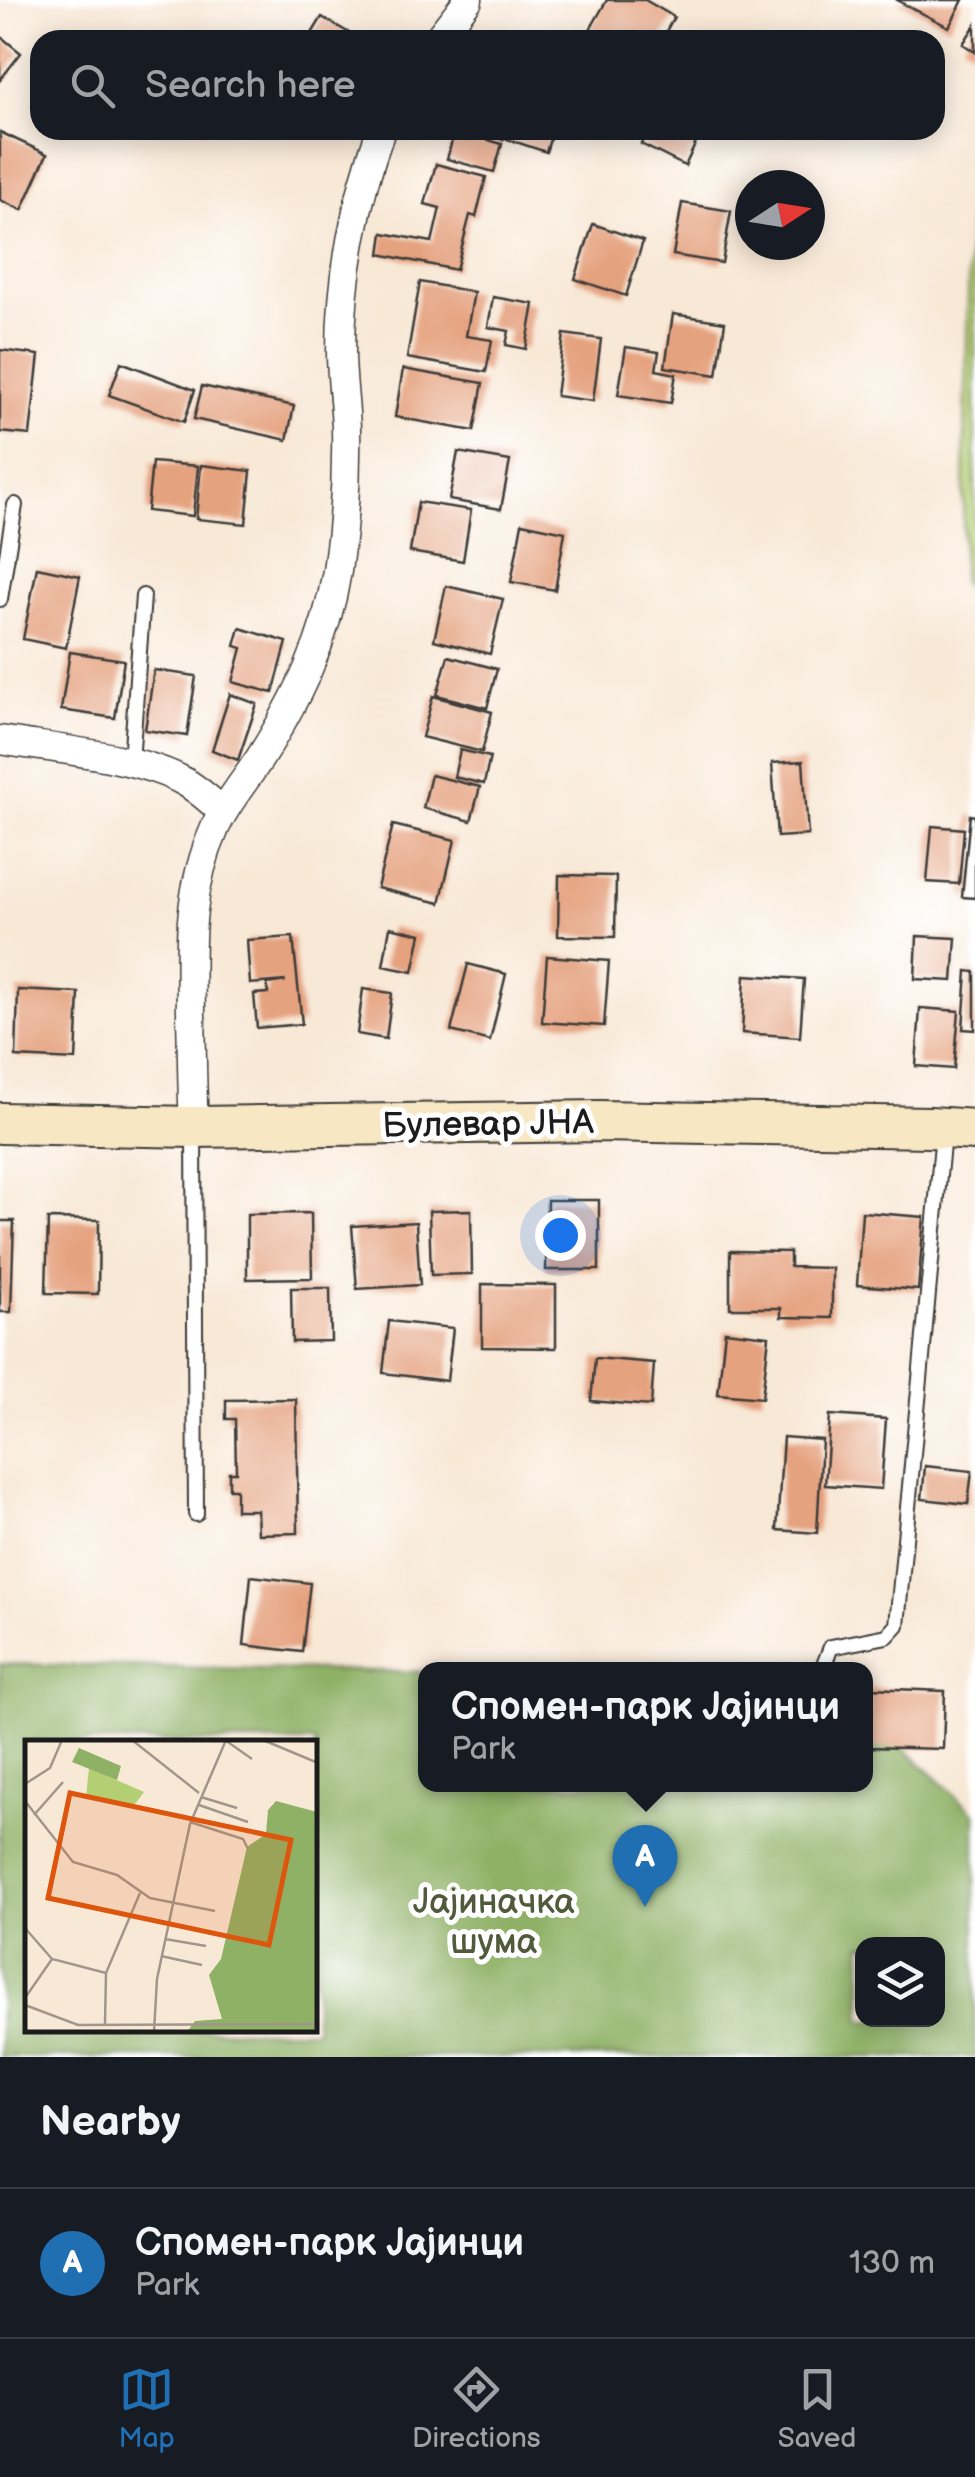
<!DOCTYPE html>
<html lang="en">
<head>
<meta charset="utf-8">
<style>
  body { margin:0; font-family:"Balsamiq Sans",sans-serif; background:#20242c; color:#f1f3f6 }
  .controls { position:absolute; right:30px; bottom:30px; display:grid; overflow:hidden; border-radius:20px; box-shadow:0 5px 25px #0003 }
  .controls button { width:90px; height:90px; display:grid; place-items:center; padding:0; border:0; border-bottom:2px solid #363941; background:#171b24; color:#f1f3f6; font:50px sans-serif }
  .compass { position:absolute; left:735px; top:170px; width:90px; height:90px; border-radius:50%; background:#171b24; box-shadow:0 5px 25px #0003; rotate:78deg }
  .you { position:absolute; left:560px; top:1235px; width:35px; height:35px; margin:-25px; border:8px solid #fff; border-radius:50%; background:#1a73e8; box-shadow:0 0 0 15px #1a73e833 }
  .badge { display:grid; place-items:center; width:65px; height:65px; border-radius:50%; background:#1f6fb2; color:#fff; font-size:32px; font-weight:700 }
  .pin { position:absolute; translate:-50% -82px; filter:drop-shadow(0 2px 5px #0008) }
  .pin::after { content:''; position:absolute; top:52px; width:35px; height:30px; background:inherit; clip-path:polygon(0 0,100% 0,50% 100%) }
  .popup { position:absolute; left:418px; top:1662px; width:455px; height:130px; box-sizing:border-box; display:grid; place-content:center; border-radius:20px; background:#171b24; filter:drop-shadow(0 2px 8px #0005); font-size:32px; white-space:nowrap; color:#9ea1a6 }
  .popup b { font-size:38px; color:#f1f3f6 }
  .popup::after { content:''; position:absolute; left:50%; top:100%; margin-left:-20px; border:20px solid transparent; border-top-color:#171b24 }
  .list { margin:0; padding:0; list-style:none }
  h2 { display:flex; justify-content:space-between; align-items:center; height:130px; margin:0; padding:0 40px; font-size:42px }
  h2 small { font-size:32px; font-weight:400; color:#9ea1a6 }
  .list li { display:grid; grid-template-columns:65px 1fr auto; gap:30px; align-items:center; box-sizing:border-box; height:150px; padding:0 40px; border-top:2px solid #363941 }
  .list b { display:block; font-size:38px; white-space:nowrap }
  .list p { margin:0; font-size:32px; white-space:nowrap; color:#9ea1a6 }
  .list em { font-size:32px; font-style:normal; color:#9ea1a6 }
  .icon { flex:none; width:55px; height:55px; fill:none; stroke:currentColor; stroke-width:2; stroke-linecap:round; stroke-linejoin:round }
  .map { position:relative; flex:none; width:975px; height:2057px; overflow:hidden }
  .search { position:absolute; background:#171b24; box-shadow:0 5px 25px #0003; left:30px; right:30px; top:30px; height:110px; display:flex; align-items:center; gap:25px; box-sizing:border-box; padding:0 35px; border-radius:30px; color:#9ea1a6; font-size:38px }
  .sheet { height:280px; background:#171b24 }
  nav { display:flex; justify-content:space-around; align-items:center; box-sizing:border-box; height:140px; border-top:2px solid #363941; background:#171b24; font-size:28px; color:#9ea1a6 }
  nav a { display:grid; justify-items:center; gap:5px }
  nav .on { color:#1f6fb2 }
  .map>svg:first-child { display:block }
  .green { fill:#b4ce74; stroke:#687548; stroke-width:2.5 }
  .forest { fill:#8fb166; stroke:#566641; stroke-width:2.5; fill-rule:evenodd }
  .building { fill:#e5a27f }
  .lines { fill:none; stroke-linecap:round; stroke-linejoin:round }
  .service-casing { stroke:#3d3b38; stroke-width:18 }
  .minor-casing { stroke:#3d3b38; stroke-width:31 }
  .secondary-casing { stroke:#3d3b38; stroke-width:44 }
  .service { stroke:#fff; stroke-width:14 }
  .minor { stroke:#fff; stroke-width:28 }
  .secondary { stroke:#f8e7c3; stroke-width:40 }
  .labels { text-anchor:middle; stroke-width:10; stroke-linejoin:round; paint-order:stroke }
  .street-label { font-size:35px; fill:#1c1c1c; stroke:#fff }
  .park-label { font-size:35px; fill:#515a3b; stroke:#fff }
  .inset-road { fill:none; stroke:#a0968c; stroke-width:2.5 }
  .view { fill:#de560d; fill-opacity:0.15; stroke:#de560d; stroke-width:5 }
  .inset-edge { fill:none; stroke:#1c1c1c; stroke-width:5 }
</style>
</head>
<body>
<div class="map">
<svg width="975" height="2057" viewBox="0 0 975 2057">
  <rect width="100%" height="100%" fill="#fff"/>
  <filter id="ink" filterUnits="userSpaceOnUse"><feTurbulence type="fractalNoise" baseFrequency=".01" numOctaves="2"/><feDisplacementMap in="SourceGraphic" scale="20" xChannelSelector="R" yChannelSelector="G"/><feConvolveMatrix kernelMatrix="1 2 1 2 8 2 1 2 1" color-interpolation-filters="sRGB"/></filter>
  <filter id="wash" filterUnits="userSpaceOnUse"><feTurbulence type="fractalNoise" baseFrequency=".0048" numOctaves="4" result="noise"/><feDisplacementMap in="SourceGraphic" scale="40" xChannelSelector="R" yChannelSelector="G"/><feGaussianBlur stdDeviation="2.25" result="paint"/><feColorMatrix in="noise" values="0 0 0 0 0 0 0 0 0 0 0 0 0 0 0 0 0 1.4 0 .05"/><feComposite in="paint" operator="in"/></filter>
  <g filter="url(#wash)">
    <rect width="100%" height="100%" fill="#f8e8d6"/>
    <path class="green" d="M975 149V589L962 583 971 150Z"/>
    <path class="forest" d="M0 1664 425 1672V1784H865V1713L975 1813V2057H0ZM28 1742H315V2030H28ZM862 1944H938V2020H862Z"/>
    <g id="blocks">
      <g class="building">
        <path d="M607 0H645L674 17 661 40H584Z"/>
        <path d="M896 0H963L949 27Z"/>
        <path d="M322 17 361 40H308Z"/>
        <path d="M975 25V52L963 44Z"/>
        <path d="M0 36 21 53 0 80Z"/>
        <path d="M455 130 502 144 494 172 447 159Z"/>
        <path d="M477 130H507L503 140Z"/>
        <path d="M510 130H553L546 152 507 139Z"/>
        <path d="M648 130H702L685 166 641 144Z"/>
        <path d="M0 132 47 154 22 210 0 200Z"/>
        <path d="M436 164 486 177 476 217 470 215 456 270 380 254 383 233 432 242 440 208 425 204Z"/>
        <path d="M682 203 731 211 722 263 673 255Z"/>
        <path d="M593 224 643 241 626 296 575 279Z"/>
        <path d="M420 282 474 292 466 336 492 340 486 372 407 358Z"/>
        <path d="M493 297 534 304 526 349 506 345 509 331 488 327Z"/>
        <path d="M673 314 725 322 717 375 665 367Z"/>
        <path d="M564 334 601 339 593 401 556 396Z"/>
        <path d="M626 347 659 352 656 370 676 374 671 403 618 395Z"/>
        <path d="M0 350 39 355 30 435 0 432Z"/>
        <path d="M121 362 195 390 184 422 109 395Z"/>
        <path d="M403 369 483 383 474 431 395 417Z"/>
        <path d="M202 386 294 406 287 440 194 419Z"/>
        <path d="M458 452 510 461 501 509 449 500Z"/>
        <path d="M152 462 198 466 193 516 147 511Z"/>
        <path d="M201 465 251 471 246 524 196 519Z"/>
        <path d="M418 502 471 510 463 561 410 552Z"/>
        <path d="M522 523 565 532 555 590 511 582Z"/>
        <path d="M37 567 80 576 66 648 23 639Z"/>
        <path d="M446 586 503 599 490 654 434 640Z"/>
        <path d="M240 628 287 642 273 693 233 682 242 648 235 646Z"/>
        <path d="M70 652 124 660 115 718 61 710Z"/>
        <path d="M448 656 497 669 487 708 437 695Z"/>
        <path d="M154 670 196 676 187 736 145 730Z"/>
        <path d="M230 694 257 704 238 760 212 750Z"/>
        <path d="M433 696 492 712 482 752 422 737Z"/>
        <path d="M460 750 490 757 484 784 454 777Z"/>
        <path d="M803 761 808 835 777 837 772 763Z"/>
        <path d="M431 775 480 787 471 821 423 808Z"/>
        <path d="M970 815 975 816V898L962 897Z"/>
        <path d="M393 825 455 840 440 903 377 888Z"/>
        <path d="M932 826 964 829 959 884 927 882Z"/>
        <path d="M559 875 616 876 615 937 558 936Z"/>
        <path d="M390 927 421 934 413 972 383 966Z"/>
        <path d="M917 936 956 938 953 981 915 979Z"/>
        <path d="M293 937 302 1024 257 1028 254 994 268 993 267 984 286 981 250 984 247 940Z"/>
        <path d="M547 956 609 961 604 1026 542 1022Z"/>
        <path d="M468 964 506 974 490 1041 451 1031Z"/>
        <path d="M967 971 975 972V1030L963 1029Z"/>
        <path d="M745 975 804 979 800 1037 742 1033Z"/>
        <path d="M363 989 392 993 386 1039 357 1034Z"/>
        <path d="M18 990 79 993 76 1060 16 1057Z"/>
        <path d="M920 1008 959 1011 954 1069 916 1066Z"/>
        <path d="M547 1200H599V1270H546Z"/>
        <path d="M471 1210 472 1274 431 1275 429 1211Z"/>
        <path d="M862 1212 924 1217 918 1290 857 1285Z"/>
        <path d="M311 1213 312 1278 247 1279V1214Z"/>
        <path d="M48 1219 99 1220 98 1294 46 1293Z"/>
        <path d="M0 1221H14L11 1312H0Z"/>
        <path d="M416 1222 420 1285 357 1289 352 1226Z"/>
        <path d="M730 1251 790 1252V1267L832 1268V1318L781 1317V1308H730Z"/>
        <path d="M482 1284 556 1285V1348L482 1347Z"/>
        <path d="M291 1288H330L331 1341 292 1342Z"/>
        <path d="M389 1321 453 1328 447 1381 383 1373Z"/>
        <path d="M725 1331 769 1336 762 1398 718 1394Z"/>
        <path d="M595 1358 654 1363 651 1406 591 1401Z"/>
        <path d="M296 1399 298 1533 258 1534 257 1510H236V1489H229V1472H236L235 1419H226V1400Z"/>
        <path d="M830 1415 886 1419 881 1489 825 1485Z"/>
        <path d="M783 1437 822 1440 817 1533 777 1530Z"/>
        <path d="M925 1466 972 1471 968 1504 922 1499Z"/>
        <path d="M251 1576 310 1583 302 1652 244 1645Z"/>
        <path d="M869 1688 945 1691 943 1749 868 1747Z"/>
      </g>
    </g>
  </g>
  <g filter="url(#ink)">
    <use href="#blocks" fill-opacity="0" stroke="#3d3b38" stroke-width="2.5"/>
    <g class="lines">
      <g class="service-casing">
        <g id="service">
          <path d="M0 599 15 505"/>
          <path d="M131 762 143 596"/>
          <path d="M194 1130 196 1514"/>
          <path d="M822 1670 831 1647 887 1636 897 1625 943 1133"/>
        </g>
      </g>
      <g class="minor-casing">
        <g id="minor">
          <path d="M437 40 468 0"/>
          <path d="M0 740C53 749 140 756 185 782 199 790 211 801 223 812"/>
          <path d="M194 1127C192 1089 192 1051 191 1013 190 946 187 891 215 828 226 803 245 781 260 758 297 699 326 641 337 571 344 524 347 475 346 428 345 403 341 378 341 352 341 278 355 200 381 130"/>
        </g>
      </g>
      <g class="secondary-casing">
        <path id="secondary" d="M0 1123 194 1127 599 1121 930 1127 975 1130"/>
      </g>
      <use href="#service" class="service"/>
      <use href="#minor" class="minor"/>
      <use href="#secondary" class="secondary"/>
    </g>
  </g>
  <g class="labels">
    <g class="street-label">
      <text transform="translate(488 1123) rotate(-1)" y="12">Булевар ЈНА</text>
    </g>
    <g class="park-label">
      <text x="494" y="1913">Јајиначка<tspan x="494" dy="40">шума</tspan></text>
    </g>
  </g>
  <g transform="translate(25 1740)">
    <rect width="292" height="292" fill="#f8e8d6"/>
    <path d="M64 28 119 52 107 68 61 57Z" fill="#b4ce74"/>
    <path d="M54 8 96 26 92 40 47 22ZM251 61 292 72V292H162L170 281 197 279 184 235 196 219 222 107 241 94 243 70Z" fill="#8fb166"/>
    <path class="inset-road" d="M107 0 174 53M200 0 227 19M238 0 293 23M0 44 25 28 37 0M176 57 212 68M0 61 48 122 92 135 125 158 190 171M174 65 223 82M9 75 38 42M165 82 218 99 223 109M0 188 27 219 81 233M140 199 181 206M136 216 177 225M0 258 27 219M0 265 53 285 293 284M80 284 81 233 115 153M129 292 132 239 165 84 201 0"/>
    <path class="view" d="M45 53 266 100 244 205 23 158Z"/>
    <rect width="292" height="292" class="inset-edge"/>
  </g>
</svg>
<div class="controls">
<button><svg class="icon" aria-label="layers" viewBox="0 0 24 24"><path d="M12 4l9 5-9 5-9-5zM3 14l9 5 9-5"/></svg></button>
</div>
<svg class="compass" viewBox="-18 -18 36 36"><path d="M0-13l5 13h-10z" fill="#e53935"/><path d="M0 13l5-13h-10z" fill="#9ea1a6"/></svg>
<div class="you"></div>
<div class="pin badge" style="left:645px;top:1907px">A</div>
<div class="popup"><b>Спомен-парк Јајинци</b>Park</div>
<div class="search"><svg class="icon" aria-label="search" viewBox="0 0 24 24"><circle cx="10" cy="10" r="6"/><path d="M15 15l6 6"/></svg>Search here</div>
</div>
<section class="sheet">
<h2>Nearby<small></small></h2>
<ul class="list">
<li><span class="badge">A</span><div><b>Спомен-парк Јајинци</b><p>Park</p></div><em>130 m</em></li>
</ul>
</section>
<nav>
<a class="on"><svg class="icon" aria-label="map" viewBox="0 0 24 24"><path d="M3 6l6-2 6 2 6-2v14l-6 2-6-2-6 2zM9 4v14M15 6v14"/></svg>Map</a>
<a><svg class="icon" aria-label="directions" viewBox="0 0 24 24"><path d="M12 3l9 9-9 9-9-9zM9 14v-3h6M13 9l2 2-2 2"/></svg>Directions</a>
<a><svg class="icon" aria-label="saved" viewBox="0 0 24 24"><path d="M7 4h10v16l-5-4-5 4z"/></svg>Saved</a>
</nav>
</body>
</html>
